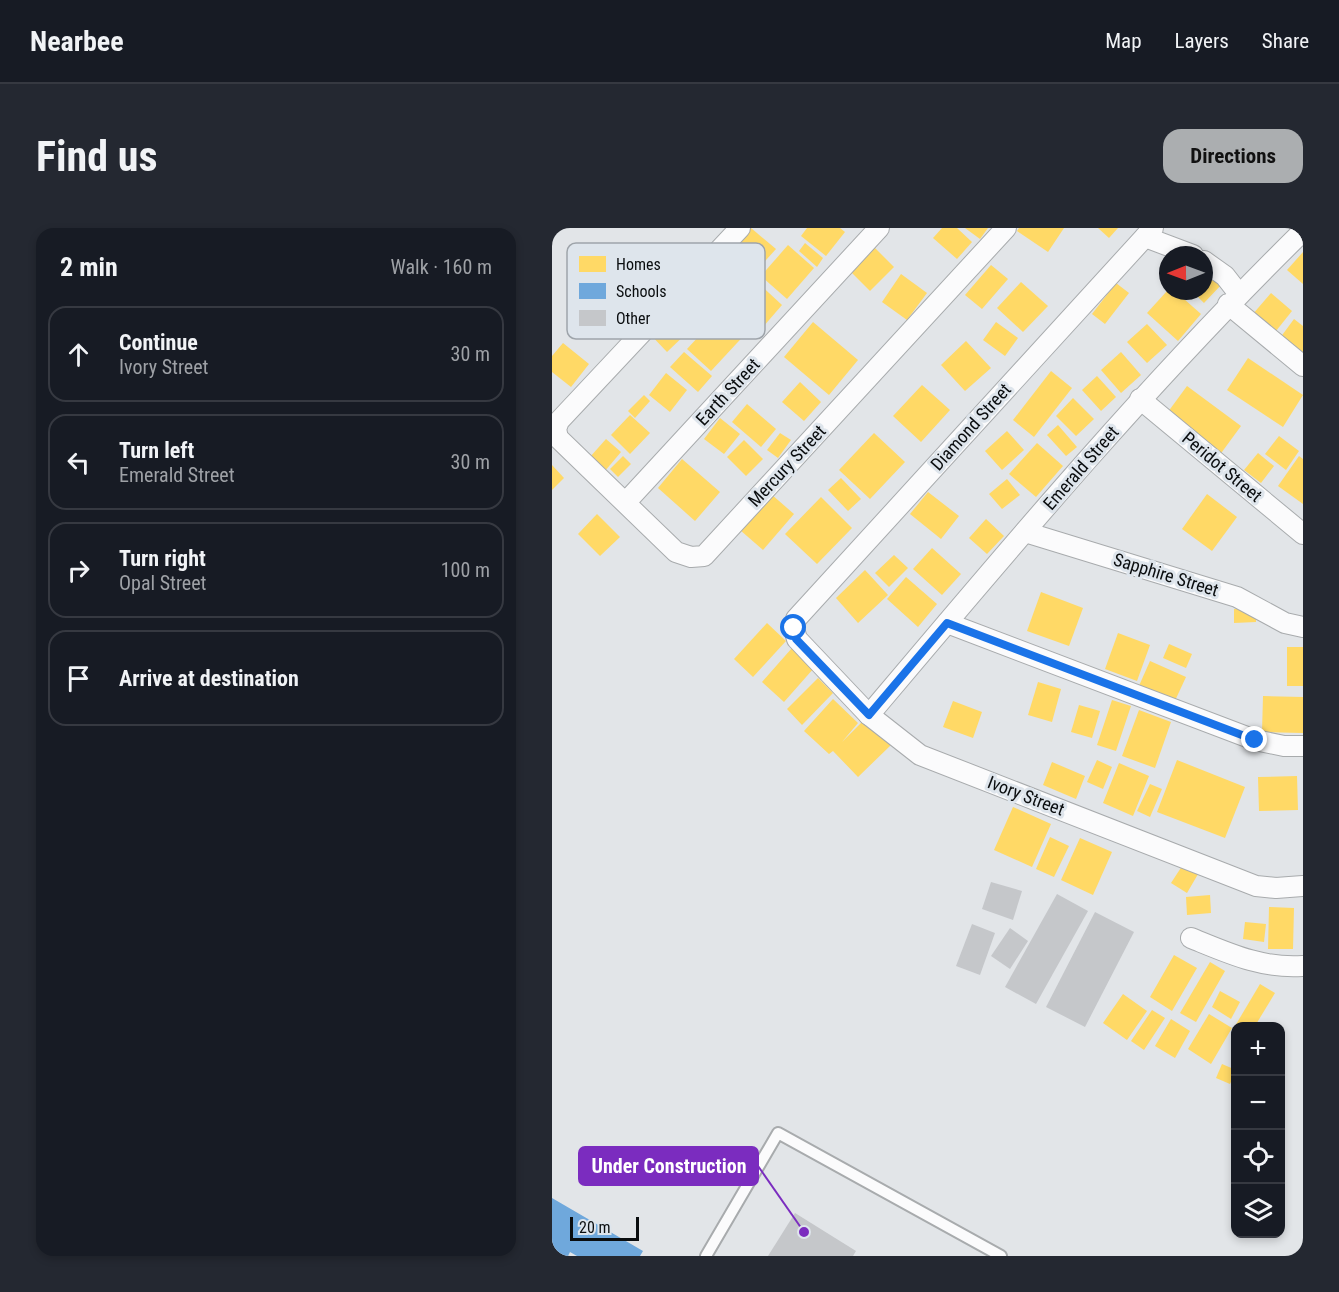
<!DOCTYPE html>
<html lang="en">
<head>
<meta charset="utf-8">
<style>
  body { margin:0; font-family:"Roboto Condensed",sans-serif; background:#242831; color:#f1f3f6 }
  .controls { position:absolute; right:18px; bottom:18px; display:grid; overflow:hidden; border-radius:12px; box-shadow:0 3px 9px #0003 }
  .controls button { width:54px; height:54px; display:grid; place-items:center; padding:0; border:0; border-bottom:2px solid #363941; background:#171b24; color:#f1f3f6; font:30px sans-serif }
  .compass { position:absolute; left:607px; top:18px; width:54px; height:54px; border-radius:50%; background:#171b24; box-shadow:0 3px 9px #0003; rotate:269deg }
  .scale { position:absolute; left:18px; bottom:15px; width:69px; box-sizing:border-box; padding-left:6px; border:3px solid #0a0d0f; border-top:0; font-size:16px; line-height:21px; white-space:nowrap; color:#0a0d0f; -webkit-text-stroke:4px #dee5ec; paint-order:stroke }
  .stop { position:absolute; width:18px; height:18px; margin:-14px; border:4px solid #1a73e8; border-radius:50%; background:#fff }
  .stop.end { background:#1a73e8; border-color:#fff; box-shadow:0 2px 6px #0008 }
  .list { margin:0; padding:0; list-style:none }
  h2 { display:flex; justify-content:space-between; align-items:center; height:78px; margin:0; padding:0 24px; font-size:26px }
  h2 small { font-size:20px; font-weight:400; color:#9ea1a6 }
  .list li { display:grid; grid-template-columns:39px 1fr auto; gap:18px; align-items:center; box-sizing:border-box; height:96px; margin:0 12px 12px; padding:0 12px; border:2px solid #363941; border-radius:18px }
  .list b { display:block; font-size:22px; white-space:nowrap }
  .list p { margin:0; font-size:20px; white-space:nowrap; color:#9ea1a6 }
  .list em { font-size:20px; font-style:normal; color:#9ea1a6 }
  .icon { flex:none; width:33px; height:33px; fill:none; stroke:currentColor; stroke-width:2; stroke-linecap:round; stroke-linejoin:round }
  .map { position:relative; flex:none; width:751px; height:1028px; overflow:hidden; border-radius:18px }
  header { display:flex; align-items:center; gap:36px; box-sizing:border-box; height:84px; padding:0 30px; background:#171b24; border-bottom:2px solid #363941 }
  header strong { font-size:28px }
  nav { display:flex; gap:33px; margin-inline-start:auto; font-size:21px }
  .intro { display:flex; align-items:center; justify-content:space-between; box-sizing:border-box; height:144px; padding:0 36px }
  h1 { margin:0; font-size:42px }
  .button { padding:15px 27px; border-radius:18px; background:#abaeb0; color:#111; font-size:21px; font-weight:700 }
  main { display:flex; gap:36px; padding:0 36px }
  aside { flex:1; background:#171b24; border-radius:18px; box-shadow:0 3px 9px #0003 }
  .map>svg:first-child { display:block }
  .homes { fill:#ffd966 }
  .schools { fill:#6fa8dc }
  .building { fill:#c5c7ca }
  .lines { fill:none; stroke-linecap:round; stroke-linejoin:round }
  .service-casing { stroke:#a8abad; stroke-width:14 }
  .minor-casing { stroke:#a8abad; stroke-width:22 }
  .service { stroke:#fbfbfc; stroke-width:10 }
  .minor { stroke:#fbfbfc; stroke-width:20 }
  .route { stroke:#1a73e8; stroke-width:8 }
  .labels { text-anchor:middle; stroke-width:6; stroke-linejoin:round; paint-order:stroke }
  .street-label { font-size:18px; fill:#0a0d0f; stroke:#dee5ec }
  .key { fill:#dee5ec; stroke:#9ea4aa; stroke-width:1.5 }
  .key-label { font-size:16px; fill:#0a0d0f }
  .leader { fill:none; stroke:#7b2cbf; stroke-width:2 }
  .callout-dot { fill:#7b2cbf; stroke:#dee5ec; stroke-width:2 }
  .callout { fill:#7b2cbf; stroke:#7b2cbf; stroke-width:2 }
  .callout-label { font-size:20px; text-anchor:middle; font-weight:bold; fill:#fff }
</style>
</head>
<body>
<header>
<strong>Nearbee</strong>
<nav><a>Map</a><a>Layers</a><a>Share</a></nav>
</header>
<div class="intro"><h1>Find us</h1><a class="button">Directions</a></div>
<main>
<aside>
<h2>2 min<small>Walk · 160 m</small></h2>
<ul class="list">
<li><svg class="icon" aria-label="ahead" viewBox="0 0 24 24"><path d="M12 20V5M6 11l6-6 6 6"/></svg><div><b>Continue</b><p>Ivory Street</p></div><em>30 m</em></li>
<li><svg class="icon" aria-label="left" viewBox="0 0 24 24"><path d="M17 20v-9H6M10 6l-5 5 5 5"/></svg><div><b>Turn left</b><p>Emerald Street</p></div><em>30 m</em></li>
<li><svg class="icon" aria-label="right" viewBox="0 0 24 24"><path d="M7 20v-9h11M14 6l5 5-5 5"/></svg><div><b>Turn right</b><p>Opal Street</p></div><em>100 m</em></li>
<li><svg class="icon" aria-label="arrive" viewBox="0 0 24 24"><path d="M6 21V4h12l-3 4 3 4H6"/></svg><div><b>Arrive at destination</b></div></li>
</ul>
</aside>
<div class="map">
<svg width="751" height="1028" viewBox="0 0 751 1028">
  <rect width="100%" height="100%" fill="#e2e5e8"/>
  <g class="homes">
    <path d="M199 0 224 21 205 42 181 20Z"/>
    <path d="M255 0H288L293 4 274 28 249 8Z"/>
    <path d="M390 0H405L420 14 405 31 381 10Z"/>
    <path d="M413 0H436L428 11Z"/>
    <path d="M467 0H512L496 24 465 3Z"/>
    <path d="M546 0H566L557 10Z"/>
    <path d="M253 15 271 30 265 39 247 23Z"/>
    <path d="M319 16 342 39 318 63 295 40Z"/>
    <path d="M236 17 262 40 235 71 209 48Z"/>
    <path d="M751 24V56L735 42Z"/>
    <path d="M439 37 456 51 430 81 413 67Z"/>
    <path d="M652 39 670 56 652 75 640 63H652Z"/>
    <path d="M349 46 375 65 355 92 330 74Z"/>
    <path d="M203 52 230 77 211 99 184 74Z"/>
    <path d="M469 54 496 78 471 104 445 80Z"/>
    <path d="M564 55 577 65 553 96 540 86Z"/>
    <path d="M615 63H623L649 86 626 113 595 85Z"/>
    <path d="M719 65 740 83 716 113 694 94Z"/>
    <path d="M174 79 198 101 159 143 135 121Z"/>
    <path d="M121 80 140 100 115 124 96 104Z"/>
    <path d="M742 91 751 98V127L728 110Z"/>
    <path d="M261 94 306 132 277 167 232 129Z"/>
    <path d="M444 94 466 110 453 128 431 112Z"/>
    <path d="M595 96 615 117 595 135 575 114Z"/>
    <path d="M414 113 439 140 413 163 389 137Z"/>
    <path d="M11 115 37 136 19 159 0 144V128Z"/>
    <path d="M132 124 160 148 146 164 118 139Z"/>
    <path d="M569 124 589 147 569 165 549 142Z"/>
    <path d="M696 130 751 167 731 199 675 162Z"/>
    <path d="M499 143 520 160 482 209 461 192Z"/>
    <path d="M114 145 135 162 118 184 97 167Z"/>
    <path d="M545 148 564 169 549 183 530 162Z"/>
    <path d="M248 154 269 174 252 193 230 174Z"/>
    <path d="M370 157 398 182 369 214 341 188Z"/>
    <path d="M635 158 689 198 667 228 613 188Z"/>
    <path d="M92 167 98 173 83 190 76 183Z"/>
    <path d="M521 170 542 191 524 208 504 188Z"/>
    <path d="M195 176 224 201 209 219 180 194Z"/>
    <path d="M78 187 98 205 78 226 59 207Z"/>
    <path d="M168 190 188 206 172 226 152 211Z"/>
    <path d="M506 197 525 219 514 228 495 207Z"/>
    <path d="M455 203 472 222 450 242 433 223Z"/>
    <path d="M228 205 239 212 226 230 215 222Z"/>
    <path d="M322 205 353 234 318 271 287 242Z"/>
    <path d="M727 208 747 223 734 242 713 226Z"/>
    <path d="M54 211 69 224 53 243 38 229Z"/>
    <path d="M192 212 211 231 194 248 175 229Z"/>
    <path d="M485 215 511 238 484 269 457 246Z"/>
    <path d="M706 225 722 238 709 255 692 242Z"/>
    <path d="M71 228 79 236 66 249 58 241Z"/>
    <path d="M747 228 751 231V276L726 258Z"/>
    <path d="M130 231 168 264 143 293 106 260Z"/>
    <path d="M0 237 12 250 0 262Z"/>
    <path d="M289 250 309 271 296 283 276 262Z"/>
    <path d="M455 251 468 267 450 281 437 266Z"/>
    <path d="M376 264 407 288 389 311 358 286Z"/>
    <path d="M219 266 242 286 211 322 188 302Z"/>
    <path d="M655 266 685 289 660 323 630 301Z"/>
    <path d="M269 269 300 300 265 336 233 306Z"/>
    <path d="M45 286 68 309 48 328 26 306Z"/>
    <path d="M434 291 452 308 435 326 417 310Z"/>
    <path d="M380 320 409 346 390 367 361 341Z"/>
    <path d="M342 327 356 340 337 359 323 345Z"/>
    <path d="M313 342 336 367 306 395 284 370Z"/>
    <path d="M354 349 385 376 366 399 335 371Z"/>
    <path d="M489 364 531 380 517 418 475 403Z"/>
    <path d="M682 381H704V394L682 395Z"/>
    <path d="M215 395 234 413 201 449 182 431Z"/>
    <path d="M566 405 598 417 585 453 553 441Z"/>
    <path d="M617 416 640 426 634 440 611 430Z"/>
    <rect x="735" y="419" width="16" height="39"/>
    <path d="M240 420 262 440 232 474 210 454Z"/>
    <path d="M598 433 634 449 621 477 586 460Z"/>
    <path d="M266 450 281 465 250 497 235 481Z"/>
    <path d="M486 454 509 461 500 494 476 487Z"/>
    <path d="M711 468 751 469V505L710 504Z"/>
    <path d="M281 471 306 495 290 514 313 491 339 517 306 549 281 523 277 526 252 503Z"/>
    <path d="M560 472 579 478 564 523 545 517Z"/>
    <path d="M401 473 430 484 421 510 391 499Z"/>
    <path d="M527 477 548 483 540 510 519 504Z"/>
    <path d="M587 482 619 494 603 540 570 528Z"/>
    <path d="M545 532 560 539 551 561 535 554Z"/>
    <path d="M625 532 693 559 673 610 605 584Z"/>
    <path d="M500 534 533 548 524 571 491 557Z"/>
    <path d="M567 535 597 548 581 588 551 575Z"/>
    <path d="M745 548 746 582 707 583 706 549Z"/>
    <path d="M598 556 610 561 598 589 585 583Z"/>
    <path d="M461 579 499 596 480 639 442 622Z"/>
    <path d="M498 609 517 618 502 649 484 641Z"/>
    <path d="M528 610 560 624 541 667 509 652Z"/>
    <path d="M634 632 649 641 635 665 619 655Z"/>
    <path d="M658 667 659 685 635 687 634 669Z"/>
    <path d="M717 679 742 680 741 721H716Z"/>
    <path d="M693 694 714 696 712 714 691 711Z"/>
    <path d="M622 727 645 740 620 783 598 769Z"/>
    <path d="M658 734 673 743 644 794 628 785Z"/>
    <path d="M708 756 723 765 703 798H683Z"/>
    <path d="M668 763 688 774 679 791 660 779Z"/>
    <path d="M571 766 595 783 575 812 551 795Z"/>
    <path d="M600 782 613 790 592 822 579 813Z"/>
    <path d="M657 786 680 800 659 836 636 821Z"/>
    <path d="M619 791 638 803 623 830 603 818Z"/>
    <path d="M670 836 684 842 678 856 664 850Z"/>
  </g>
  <path class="schools" d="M0 970 91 1023 88 1028H25L18 1024 16 1028H0Z"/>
  <g class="building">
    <path d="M439 654 470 663 461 692 430 681Z"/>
    <path d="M505 666 536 683 484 776 453 759Z"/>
    <path d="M543 684 582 704 533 799 494 779Z"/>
    <path d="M420 696 443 705 428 747 404 738Z"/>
    <path d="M458 700 476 713 458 741 439 728Z"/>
    <path d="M243 985 304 1023 301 1028H216Z"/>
  </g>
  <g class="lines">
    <g class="service-casing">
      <path id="service" d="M154 1028 226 905 449 1028"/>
    </g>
    <g class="minor-casing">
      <g id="minor">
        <path d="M188 0 7 193 4 201 6 210 124 324 139 329 152 328 454 0"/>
        <path d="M601 0 244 391 242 401 245 411 317 487 368 527 704 658 724 660 751 658"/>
        <path d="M593 9 641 27"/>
        <path d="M652 33 673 48 687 66"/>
        <path d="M676 76 751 138"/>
        <path d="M588 171 751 306"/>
        <path d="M74 274 327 0"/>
        <path d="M473 304 685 369 733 395 751 399"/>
        <path d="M395 395 703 512 732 518H751"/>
        <path d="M317 487C457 321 596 155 751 3"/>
        <path d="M639 710C676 725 710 741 751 738"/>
      </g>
    </g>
    <use href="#service" class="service"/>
    <use href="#minor" class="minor"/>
  </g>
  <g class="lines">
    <path class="route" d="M242 400 244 411 317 487 395 395 703 512"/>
  </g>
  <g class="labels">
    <g class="street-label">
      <text transform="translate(176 164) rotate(-47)" y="6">Earth Street</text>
      <text transform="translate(419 199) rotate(-48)" y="6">Diamond Street</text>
      <text transform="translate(235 238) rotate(-47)" y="6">Mercury Street</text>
      <text transform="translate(670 239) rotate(40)" y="6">Peridot Street</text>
      <text transform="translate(529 240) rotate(-49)" y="6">Emerald Street</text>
      <text transform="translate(614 347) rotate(17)" y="6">Sapphire Street</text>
      <text transform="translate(474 568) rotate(21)" y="6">Ivory Street</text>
    </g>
  </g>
  <rect x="15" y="15" width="198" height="96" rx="9" class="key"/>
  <rect x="27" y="28" width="27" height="16" fill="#ffd966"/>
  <rect x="27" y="55" width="27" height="16" fill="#6fa8dc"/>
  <rect x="27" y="82" width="27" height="16" fill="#c5c7ca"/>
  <g class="key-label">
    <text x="64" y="42">Homes</text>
    <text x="64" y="69">Schools</text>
    <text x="64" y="96">Other</text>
  </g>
  <path class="leader" d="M252 1004L206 938"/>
  <circle class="callout-dot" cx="252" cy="1004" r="6"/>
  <rect class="callout" x="27" y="919" width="179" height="38" rx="6"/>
  <g class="callout-label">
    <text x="117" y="945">Under Construction</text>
  </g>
</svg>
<div class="controls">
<button>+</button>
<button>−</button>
<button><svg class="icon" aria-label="locate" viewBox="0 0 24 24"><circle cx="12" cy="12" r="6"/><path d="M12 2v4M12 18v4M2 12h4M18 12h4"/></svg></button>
<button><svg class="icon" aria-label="layers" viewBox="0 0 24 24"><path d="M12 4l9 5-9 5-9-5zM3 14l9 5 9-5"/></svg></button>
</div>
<svg class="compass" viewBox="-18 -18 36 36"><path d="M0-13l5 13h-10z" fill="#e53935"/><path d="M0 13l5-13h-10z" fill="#9ea1a6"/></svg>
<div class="scale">20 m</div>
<div class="stop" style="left:242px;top:400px"></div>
<div class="stop end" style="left:703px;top:512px"></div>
</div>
</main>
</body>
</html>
